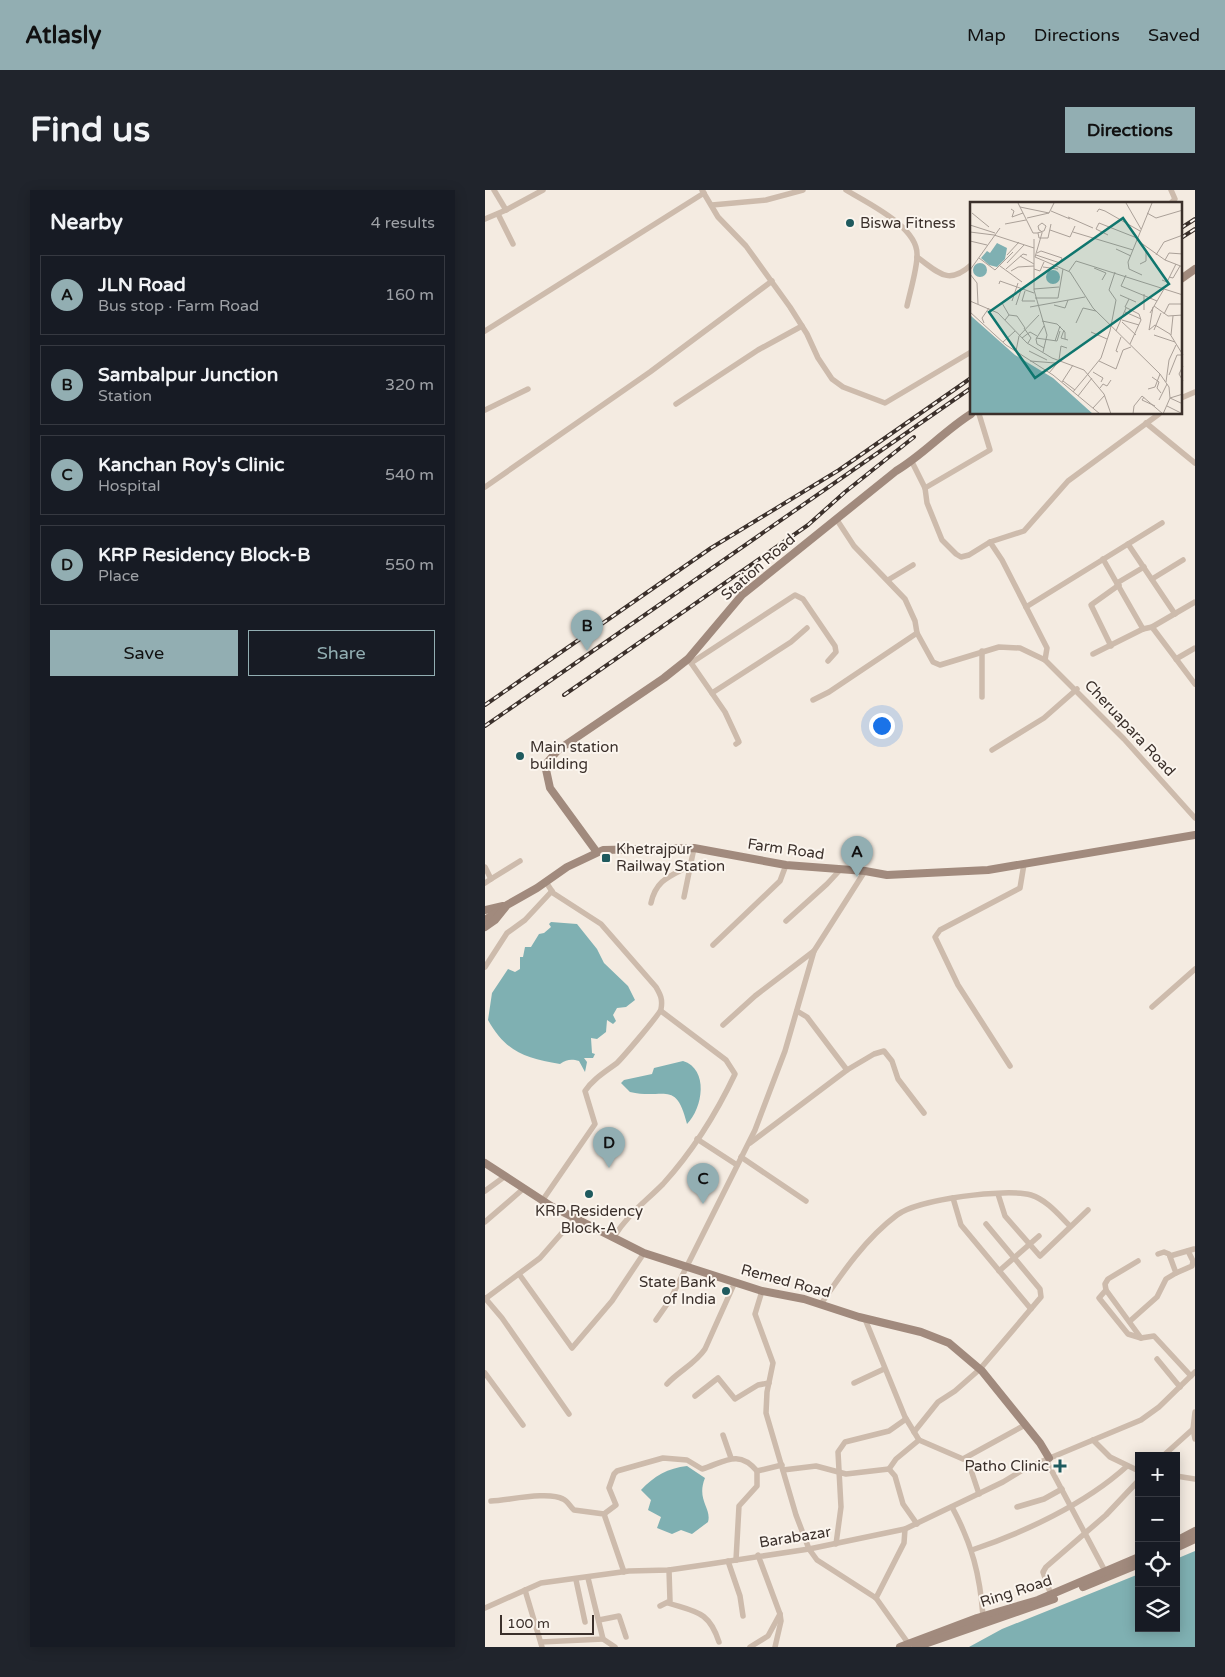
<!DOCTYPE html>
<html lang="en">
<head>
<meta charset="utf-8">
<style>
  body { margin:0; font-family:"Varela Round",sans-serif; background:#20242c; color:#f1f3f6 }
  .controls { position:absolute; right:15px; bottom:15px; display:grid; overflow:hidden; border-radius:0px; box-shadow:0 2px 12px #0003 }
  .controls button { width:45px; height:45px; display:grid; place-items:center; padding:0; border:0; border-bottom:1px solid #363941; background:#171b24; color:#f1f3f6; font:25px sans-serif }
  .scale { position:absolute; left:15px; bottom:12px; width:94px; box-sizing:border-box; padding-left:5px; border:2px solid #3b302b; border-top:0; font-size:14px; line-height:18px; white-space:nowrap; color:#3b302b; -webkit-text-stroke:4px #fbf5ee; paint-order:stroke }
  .you { position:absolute; left:396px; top:535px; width:18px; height:18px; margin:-12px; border:4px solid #fff; border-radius:50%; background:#1a73e8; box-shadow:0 0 0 8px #1a73e833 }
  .badge { display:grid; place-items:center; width:32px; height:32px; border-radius:50%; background:#92aeb2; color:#111; font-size:16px; font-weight:700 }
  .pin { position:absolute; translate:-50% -41px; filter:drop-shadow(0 1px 2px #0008) }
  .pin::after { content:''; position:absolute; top:26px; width:18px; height:15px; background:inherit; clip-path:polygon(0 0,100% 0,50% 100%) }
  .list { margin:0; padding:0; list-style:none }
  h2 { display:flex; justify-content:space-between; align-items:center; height:65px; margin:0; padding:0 20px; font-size:21px }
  h2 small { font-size:16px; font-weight:400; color:#9ea1a6 }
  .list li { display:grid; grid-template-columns:32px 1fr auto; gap:15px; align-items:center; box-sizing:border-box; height:80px; margin:0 10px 10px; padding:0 10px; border:1px solid #363941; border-radius:0px }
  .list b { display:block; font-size:19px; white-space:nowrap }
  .list p { margin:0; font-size:16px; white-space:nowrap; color:#9ea1a6 }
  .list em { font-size:16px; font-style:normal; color:#9ea1a6 }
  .actions { display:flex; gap:10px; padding:15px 20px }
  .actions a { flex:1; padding:11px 0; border:1px solid #92aeb2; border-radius:0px; text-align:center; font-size:18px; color:#92aeb2 }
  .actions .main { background:#92aeb2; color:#111 }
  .icon { flex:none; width:28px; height:28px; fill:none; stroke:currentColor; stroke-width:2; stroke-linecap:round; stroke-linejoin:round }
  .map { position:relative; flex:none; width:710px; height:1457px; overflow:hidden; border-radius:0px }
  header { display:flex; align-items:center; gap:30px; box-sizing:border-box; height:70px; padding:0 25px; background:#92aeb2; color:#111 }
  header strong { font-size:24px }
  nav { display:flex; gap:28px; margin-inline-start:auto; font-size:18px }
  .intro { display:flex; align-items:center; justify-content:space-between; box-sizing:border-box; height:120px; padding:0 30px }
  h1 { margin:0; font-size:35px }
  .button { padding:12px 22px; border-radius:0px; background:#92aeb2; color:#111; font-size:18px; font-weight:700 }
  main { display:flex; gap:30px; padding:0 30px }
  aside { flex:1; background:#171b24; border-radius:0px; box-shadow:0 2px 12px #0003 }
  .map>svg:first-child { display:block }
  .water { fill:#7fb0b2 }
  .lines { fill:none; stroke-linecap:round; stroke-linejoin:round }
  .street { stroke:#cdbbac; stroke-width:5.5 }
  .secondary { stroke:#a18a7d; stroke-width:8 }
  .rail-casing { stroke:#3b302b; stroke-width:4 }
  .rail { stroke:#fbf5ee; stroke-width:2; stroke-dasharray:5.5; stroke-linecap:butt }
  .poi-dot { fill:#1f5a5e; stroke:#fbf5ee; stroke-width:2 }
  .labels { text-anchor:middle; stroke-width:4; stroke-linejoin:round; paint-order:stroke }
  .poi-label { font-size:15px; fill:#3b302b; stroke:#fbf5ee; text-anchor:start }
  .street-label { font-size:15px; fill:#3b302b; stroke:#fbf5ee }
  .inset-road { fill:none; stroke:#aaa098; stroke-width:1 }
  .view { fill:#0f766e; fill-opacity:0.15; stroke:#0f766e; stroke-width:2.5 }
  .inset-edge { fill:none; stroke:#3b302b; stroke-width:2.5 }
</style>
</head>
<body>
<header>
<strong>Atlasly</strong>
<nav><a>Map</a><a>Directions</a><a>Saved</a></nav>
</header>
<div class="intro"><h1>Find us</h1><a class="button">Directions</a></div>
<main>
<aside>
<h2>Nearby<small>4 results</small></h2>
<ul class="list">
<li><span class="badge">A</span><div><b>JLN Road</b><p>Bus stop · Farm Road</p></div><em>160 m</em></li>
<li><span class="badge">B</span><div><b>Sambalpur Junction</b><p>Station</p></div><em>320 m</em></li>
<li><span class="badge">C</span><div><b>Kanchan Roy's Clinic</b><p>Hospital</p></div><em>540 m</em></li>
<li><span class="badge">D</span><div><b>KRP Residency Block-B</b><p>Place</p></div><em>550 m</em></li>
</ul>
<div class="actions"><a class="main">Save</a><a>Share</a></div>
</aside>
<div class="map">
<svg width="710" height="1457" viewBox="0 0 710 1457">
  <rect width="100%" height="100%" fill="#f4ebe1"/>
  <g class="water">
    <path d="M66 732 92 734 112 759 119 773 143 796 150 810 141 817 132 818 128 825 131 831 128 834 122 830 121 842 112 849 106 848 107 863 110 864 108 868H99L102 872 100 882 94 871C87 869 82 869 75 874 40 868 21 862 3 830L7 803 23 779 30 782 35 779V767H38L40 757H46L54 744 59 743 66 737 64 734Z"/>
    <path d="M198 871C224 879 218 918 202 934 191 889 179 910 145 902L136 893 139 890 167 884 169 878Z"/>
    <path d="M202 1276 220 1288C211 1310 227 1318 223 1332L207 1344 196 1340 187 1344 172 1338 176 1327 163 1320 166 1310 156 1300C169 1286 183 1278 202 1276Z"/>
    <path d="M710 1361V1457H484L517 1439 654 1384V1438H691V1369Z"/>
  </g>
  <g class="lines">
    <g class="street">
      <path d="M9 0 21 20"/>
      <path d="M217 0 233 27 261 56 305 117 322 144 333 168 347 189 358 197 400 213 486 162"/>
      <path d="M361 0C382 13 434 37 432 66 432 79 425 102 422 116"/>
      <path d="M685 14 690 9 686 0"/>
      <path d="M227 15 281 10 318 0"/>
      <path d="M13 24 28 54"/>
      <path d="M0 29 21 20 58 0"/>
      <path d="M432 67C453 82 463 96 486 75"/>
      <path d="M0 141 219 3"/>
      <path d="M696 208 710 202"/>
      <path d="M191 214 273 160 317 136"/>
      <path d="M0 220 43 199"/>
      <path d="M661 233 710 273"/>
      <path d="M427 272 440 298 442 313 457 350 471 364 476 367 484 365 505 352 539 341 583 291 674 224"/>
      <path d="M0 297 165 182 287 91"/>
      <path d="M440 298 505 260 494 224"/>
      <path d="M352 330 369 356 420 409 430 431 432 443 448 472 455 475 514 457 535 458 560 470 639 549 710 628"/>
      <path d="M505 352 517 370 562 458 560 470"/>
      <path d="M643 354 690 424"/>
      <path d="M618 369 658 439 667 437 710 412"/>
      <path d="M667 389 698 370"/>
      <path d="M403 390 428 375"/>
      <path d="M632 393 659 377"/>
      <path d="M541 417 677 333"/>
      <path d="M667 437 710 494"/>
      <path d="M626 456 606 415 634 395"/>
      <path d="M497 461V507"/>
      <path d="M608 464 658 439"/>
      <path d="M691 469 710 458"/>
      <path d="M204 470 240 522 254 552 251 554"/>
      <path d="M206 473 310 405 318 409 350 456 351 462 343 471"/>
      <path d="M227 503 306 452 322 438"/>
      <path d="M328 510 344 502 432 443"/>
      <path d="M507 560 559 528 592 499"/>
      <path d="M0 677 6 689 0 693"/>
      <path d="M6 689 35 671"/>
      <path d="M199 707 209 658"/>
      <path d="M166 713C171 689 186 686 206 675"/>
      <path d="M301 731 342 694 355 680"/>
      <path d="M228 755 295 691 301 675"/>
      <path d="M0 777 22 743 40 730 67 701"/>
      <path d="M667 817 710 779"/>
      <path d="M238 835 270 806 329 761"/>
      <path d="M525 876 473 795 450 747 455 740 535 698 539 674"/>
      <path d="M362 880 389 864 399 861 407 871 413 889 439 923"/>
      <path d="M212 949 252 975"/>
      <path d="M265 953 362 880 322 827 312 821"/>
      <path d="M256 967 321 1011"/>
      <path d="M0 1001 19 987"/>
      <path d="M513 1004 520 1026 555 1066 603 1020"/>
      <path d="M468 1008 476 1035 546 1119"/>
      <path d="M57 1011 110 934 100 901C108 889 120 882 132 873 138 867 175 824 176 819 178 809 175 804 171 797L116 734 68 703 61 692"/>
      <path d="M0 1032 38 999"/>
      <path d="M128 1048C145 1022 158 1014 178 994 207 962 232 922 250 884L241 870 176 821"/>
      <path d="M685 1066 709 1059"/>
      <path d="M653 1071 623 1089 620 1094 621 1100 614 1108 643 1144 656 1148 669 1146 706 1186"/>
      <path d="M514 1081 554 1046"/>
      <path d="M691 1083 707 1076 708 1071 703 1061"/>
      <path d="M34 1084 87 1158 127 1111 159 1063"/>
      <path d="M621 1100 656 1148"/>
      <path d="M277 1101 270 1124 288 1173 282 1202 281 1223 311 1325 324 1359 332 1370 391 1408 423 1453"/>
      <path d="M0 1108 17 1128 84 1224"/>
      <path d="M0 1109 55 1068 90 1028"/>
      <path d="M336 1114C357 1083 381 1048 412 1025 433 1009 522 998 546 1005 562 1010 574 1025 585 1036"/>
      <path d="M380 1129 420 1227 434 1250 478 1269 540 1235"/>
      <path d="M171 1130 185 1110 270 940 300 861 329 761 380 681"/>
      <path d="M645 1131 672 1107 681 1089 691 1083 684 1064 679 1062 673 1064"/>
      <path d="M672 1169 695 1197"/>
      <path d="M0 1183 38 1235"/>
      <path d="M369 1193 399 1179"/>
      <path d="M182 1194C194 1181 210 1174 220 1159L250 1092"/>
      <path d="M210 1206 233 1188 250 1209 273 1195 284 1193"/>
      <path d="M710 1222 708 1239 710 1249"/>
      <path d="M429 1242 453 1212 470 1201 495 1179 556 1107 555 1099 501 1034"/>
      <path d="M238 1245 246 1268"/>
      <path d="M608 1250 625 1267 654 1281"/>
      <path d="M678 1266 708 1239"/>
      <path d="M482 1268 494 1304"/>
      <path d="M561 1270 620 1381"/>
      <path d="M404 1279 411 1269 434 1250"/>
      <path d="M298 1280 331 1276 361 1284 404 1279 410 1286 418 1314 432 1334"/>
      <path d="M691 1286 710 1289"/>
      <path d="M6 1311C24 1310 64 1301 78 1309 83 1311 85 1317 89 1320L119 1324 139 1382"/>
      <path d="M467 1317C487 1354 495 1385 498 1426"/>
      <path d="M532 1317 559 1309 577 1299"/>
      <path d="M119 1324 131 1315 124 1298 129 1284 132 1281 178 1268 202 1270 217 1279C238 1273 253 1258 272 1281L297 1275"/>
      <path d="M351 1354 356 1317 353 1262 360 1252 404 1241 421 1229"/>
      <path d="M487 1360C540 1342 600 1314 641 1277"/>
      <path d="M273 1365 295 1424 296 1431 290 1457"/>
      <path d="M251 1370 254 1316 272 1296V1281"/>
      <path d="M243 1371 255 1406 258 1426"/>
      <path d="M91 1390 100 1432"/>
      <path d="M40 1400 57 1457"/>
      <path d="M566 1405 558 1382 561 1377 621 1325 654 1290"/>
      <path d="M391 1408 419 1353 420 1339"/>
      <path d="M183 1413C211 1422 224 1421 234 1452"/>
      <path d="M175 1416 185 1411 184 1380"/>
      <path d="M0 1418 56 1393 144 1381 184 1380 225 1374 324 1359 420 1339 518 1292 541 1278 656 1230 674 1217 710 1182"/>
      <path d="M114 1430 134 1426 141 1447"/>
      <path d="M118 1449 130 1457"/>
      <path d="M56 1452 118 1449 103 1388"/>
      <path d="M265 1457 283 1446 295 1424"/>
    </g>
    <g class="secondary">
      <path d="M696 89 710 79"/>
      <path d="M111 661 65 598 60 575 73 560 179 488 203 469 257 405 411 281C438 265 459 241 486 224"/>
      <path d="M0 720 18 716"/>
      <path d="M0 730 16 719"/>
      <path d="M0 737 10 730 22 715 52 698 82 677 118 660 209 658 301 675 380 681 402 685 503 680 710 645"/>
      <path d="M0 973 66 1016 159 1063 277 1101 319 1109 374 1127 436 1142 464 1153 497 1181 555 1253 564 1268"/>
      <path d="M691 1351 710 1341"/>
      <path d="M691 1358 710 1349"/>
      <path d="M598 1397 654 1374"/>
      <path d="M415 1457 492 1428 553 1410 654 1367"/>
      <path d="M431 1457 569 1409"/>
    </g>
    <g class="rail-casing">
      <g id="rail">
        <path d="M696 38 710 29"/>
        <path d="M696 48 710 39"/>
        <path d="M79 505 323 335 360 302 429 247"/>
        <path d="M0 515 226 358 354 280 486 188"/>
        <path d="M0 536 486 198"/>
      </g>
    </g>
    <use href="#rail" class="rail"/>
  </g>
  <g class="poi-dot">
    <circle cx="365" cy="33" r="5"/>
    <circle cx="35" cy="566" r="5"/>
    <rect x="116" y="663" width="10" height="10" rx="2.5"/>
    <circle cx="104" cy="1004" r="5"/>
    <circle cx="241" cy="1101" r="5"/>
    <path d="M572.5 1268.5h5v5h5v5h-5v5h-5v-5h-5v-5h5z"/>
  </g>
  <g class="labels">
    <g class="poi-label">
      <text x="375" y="38">Biswa Fitness</text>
      <text x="45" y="562">Main station<tspan x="45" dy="17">building</tspan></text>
      <text x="131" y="664">Khetrajpur<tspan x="131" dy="17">Railway Station</tspan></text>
      <text x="104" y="1026" text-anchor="middle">KRP Residency<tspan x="104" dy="17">Block-A</tspan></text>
      <text x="231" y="1097" text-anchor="end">State Bank<tspan x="231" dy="17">of India</tspan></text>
      <text x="564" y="1281" text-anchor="end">Patho Clinic</text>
    </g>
    <g class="street-label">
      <text transform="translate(273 377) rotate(-41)" y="5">Station Road</text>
      <text transform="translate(645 538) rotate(47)" y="5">Cheruapara Road</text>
      <text transform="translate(301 659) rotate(8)" y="5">Farm Road</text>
      <text transform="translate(301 1091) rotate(15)" y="5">Remed Road</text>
      <text transform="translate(310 1347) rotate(-9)" y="5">Barabazar</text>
      <text transform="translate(531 1401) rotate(-18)" y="5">Ring Road</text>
    </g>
  </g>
  <g transform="translate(485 12)">
    <rect width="212" height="212" fill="#f4ebe1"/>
    <path d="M27 41 37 46 35 57 27 65 19 63 11 56 17 49 20 51ZM3 68a7 7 0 1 1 14 0a7 7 0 1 1-14 0ZM76 75a7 7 0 1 1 14 0a7 7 0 1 1-14 0ZM0 113 45 153 83 176 123 212H0Z" fill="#7fb0b2"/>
    <path class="inset-road" d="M48 1 63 31H67L71 30 73 29H74L76 24 72 21 68 24 69 28 71 29 72 30V31L65 55 100 70 123 106 190 172 199 185 200 196 213 202M156 1 171 27M50 5 79 11 84 1M41 7 44 9 42 15 53 11M81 9 100 17M127 10 129 7 135 9 170 29M2 11 19 25M177 11 186 16 213 8M98 15 123 26M57 16 79 11M35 22 56 18M0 23 25 31M80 28 100 35 105 24M0 30 24 33M103 30 163 48M68 31 69 36H78L81 22M24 33 64 46M138 33 126 27 129 21 167 36M64 37V88L77 133 73 150M167 38 195 58 213 65M0 39 17 43M146 47 161 54M37 53 49 40M66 53 90 61 92 56 71 49 67 51M186 53 194 40 213 33M50 54 64 62M9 56 25 68 43 50M195 58 199 51 213 52M37 61 54 43M170 62 176 59V48M30 64 52 80M73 65 88 67M124 66 136 71 132 78M36 67 53 52 57 53M64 67 70 69 74 60M0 68 30 26M41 69 48 65 64 64M99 69 106 59 213 93M0 72 7 81 8 102M156 73 151 84 187 99M172 73 159 67 158 60 182 1M199 75 203 76 210 64M192 78 197 80 206 62M29 82 30 79 64 91M64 87 89 85M55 89 52 99H65M150 93 166 100M65 96H88L93 67M159 97 155 105 169 112 171 118 160 142M0 99 28 111 57 141 82 156 114 168 134 192 141 212M42 99 48 81M32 101 39 113 35 118M46 103 51 88M84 103 95 106 98 98M184 104 198 114 213 113M60 105 115 95M174 108V92M0 110 36 143 83 173 130 212M155 110 171 117M180 111 194 87M194 112 199 102H213M39 113 47 114 55 126M152 118 169 123M72 119 87 122 95 130V137M152 120 166 133M14 121 12 116 19 106M106 121 113 106 126 109M74 124 66 137 67 142 74 146M54 126 61 136 58 141M94 128 91 136 98 138M179 128 185 123 200 132 213 153M179 128 183 105M184 128 191 111M146 129 156 106M121 130 137 137M184 133 205 140M201 133 203 114M52 136 60 130 67 134M66 136 87 139 90 129M85 139 90 124M33 140 45 129M46 149 49 134 69 113M59 149 77 158M148 150 146 149 151 135M89 158 91 144 97 146M60 159 85 161M129 159 146 167 153 148 161 145M213 164 209 172 213 179M123 170 133 176 131 180M79 171 90 158M118 172 131 156 140 129 146 98 139 88 145 70M199 173 207 153H213M182 175 189 180 187 186 191 191M93 179 105 188M92 180 103 163M196 180 199 158 206 143M130 186 133 182 137 184 141 178M178 187 185 185 190 172M103 190 118 172M108 194 122 176M174 195 172 198 185 204M189 198 197 182M197 204 213 212M123 206 135 193M163 212 164 204 172 194 193 212M193 212 200 196 213 192"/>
    <path class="view" d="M153 16 199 82 65 176 19 110Z"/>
    <rect width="212" height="212" class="inset-edge"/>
  </g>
</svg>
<div class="controls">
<button>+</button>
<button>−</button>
<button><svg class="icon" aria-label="locate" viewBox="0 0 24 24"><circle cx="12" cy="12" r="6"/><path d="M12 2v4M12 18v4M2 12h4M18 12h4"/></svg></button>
<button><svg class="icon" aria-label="layers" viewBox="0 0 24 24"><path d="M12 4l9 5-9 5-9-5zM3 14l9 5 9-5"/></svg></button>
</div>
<div class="scale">100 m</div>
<div class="you"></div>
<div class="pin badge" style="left:372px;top:687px">A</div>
<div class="pin badge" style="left:102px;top:461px">B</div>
<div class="pin badge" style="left:218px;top:1014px">C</div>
<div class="pin badge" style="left:124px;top:978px">D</div>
</div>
</main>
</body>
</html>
